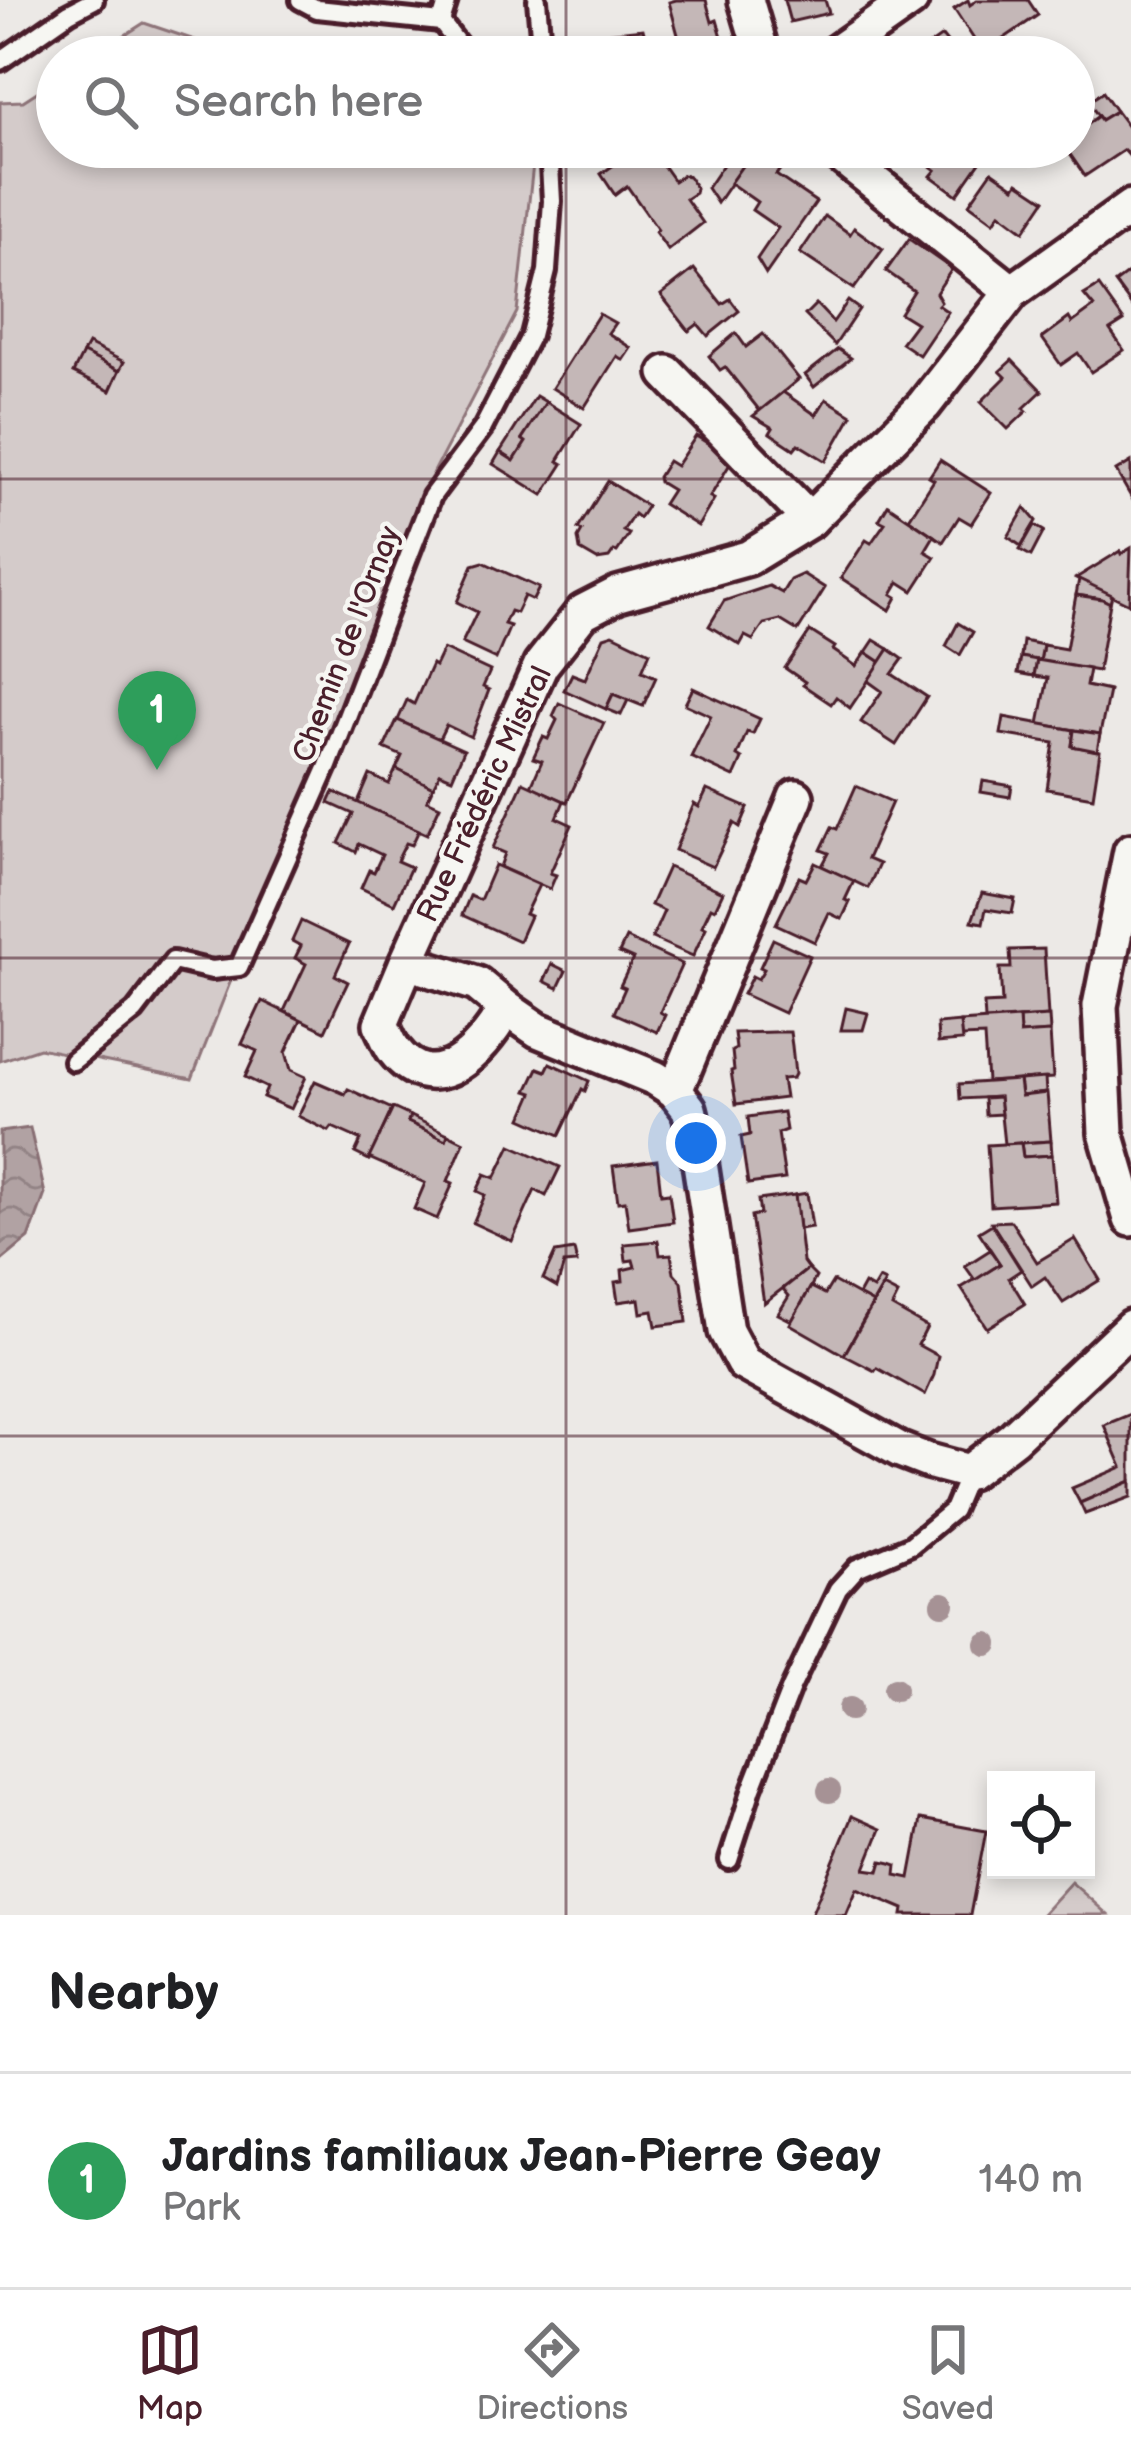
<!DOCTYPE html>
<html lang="en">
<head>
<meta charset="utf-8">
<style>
  body { margin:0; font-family:"Balsamiq Sans",sans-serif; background:#f6f6f6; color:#202124 }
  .controls { position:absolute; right:36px; bottom:36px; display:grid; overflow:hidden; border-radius:0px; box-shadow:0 6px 18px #0003 }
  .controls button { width:108px; height:108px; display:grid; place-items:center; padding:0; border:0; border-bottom:3px solid #e0e0e0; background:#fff; color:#202124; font:60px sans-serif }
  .you { position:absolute; left:696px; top:1143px; width:42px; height:42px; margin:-30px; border:9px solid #fff; border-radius:50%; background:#1a73e8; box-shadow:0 0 0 18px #1a73e833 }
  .badge { display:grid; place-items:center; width:78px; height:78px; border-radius:50%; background:#4a1f2b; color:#fff; font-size:39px; font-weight:700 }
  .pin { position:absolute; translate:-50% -99px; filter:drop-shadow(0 3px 6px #0008) }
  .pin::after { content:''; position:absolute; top:63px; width:42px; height:36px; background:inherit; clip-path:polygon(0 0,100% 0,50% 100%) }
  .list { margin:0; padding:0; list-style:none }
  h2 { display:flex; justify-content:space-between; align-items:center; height:156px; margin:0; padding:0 48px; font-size:51px }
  h2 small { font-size:39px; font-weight:400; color:#757577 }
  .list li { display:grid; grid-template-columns:78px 1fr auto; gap:36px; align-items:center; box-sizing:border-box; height:216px; padding:0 48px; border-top:3px solid #e0e0e0 }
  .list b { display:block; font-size:45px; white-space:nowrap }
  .list p { margin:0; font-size:39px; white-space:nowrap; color:#757577 }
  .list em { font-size:39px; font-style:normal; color:#757577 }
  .icon { flex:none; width:66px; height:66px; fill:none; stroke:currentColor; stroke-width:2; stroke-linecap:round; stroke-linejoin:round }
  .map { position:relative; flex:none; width:1131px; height:1915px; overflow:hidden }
  .search { position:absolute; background:#fff; box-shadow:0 6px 18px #0003; left:36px; right:36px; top:36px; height:132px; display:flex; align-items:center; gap:30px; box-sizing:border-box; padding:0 42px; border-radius:66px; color:#757577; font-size:45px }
  .sheet { height:372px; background:#fff }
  nav { display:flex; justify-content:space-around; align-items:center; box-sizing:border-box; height:168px; border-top:3px solid #e0e0e0; background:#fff; font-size:33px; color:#757577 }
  nav a { display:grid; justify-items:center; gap:6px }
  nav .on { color:#4a1f2b }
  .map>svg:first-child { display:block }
  .green { fill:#d4cbca; stroke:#8f757a; stroke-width:3 }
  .water { fill:url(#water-waves); stroke:#886e73; stroke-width:3 }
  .building { fill:#c4b7b7; stroke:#4a1f2b; stroke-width:3 }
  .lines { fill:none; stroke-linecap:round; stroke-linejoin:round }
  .lane-casing { stroke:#4a1f2b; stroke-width:26 }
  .street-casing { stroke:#4a1f2b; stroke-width:42 }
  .lane { stroke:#f6f6f2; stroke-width:16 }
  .street { stroke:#f6f6f2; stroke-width:33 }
  .tree { fill:#a69295 }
  .grid { fill:none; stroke:#4a1f2b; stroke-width:3; stroke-opacity:0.55 }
  .labels { text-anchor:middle; stroke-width:9; stroke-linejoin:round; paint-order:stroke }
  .street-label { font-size:30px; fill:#4a1f2b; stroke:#f6f6f2 }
</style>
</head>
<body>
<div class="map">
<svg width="1131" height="1915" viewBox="0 0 1131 1915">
  <defs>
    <pattern id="water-waves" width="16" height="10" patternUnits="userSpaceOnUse" patternTransform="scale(3)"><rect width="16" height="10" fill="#b1a2a3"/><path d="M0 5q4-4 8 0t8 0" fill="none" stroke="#928385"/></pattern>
  </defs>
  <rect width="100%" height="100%" fill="#ece9e6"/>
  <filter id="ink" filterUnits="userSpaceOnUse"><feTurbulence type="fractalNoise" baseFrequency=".00833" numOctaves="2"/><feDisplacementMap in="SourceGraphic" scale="24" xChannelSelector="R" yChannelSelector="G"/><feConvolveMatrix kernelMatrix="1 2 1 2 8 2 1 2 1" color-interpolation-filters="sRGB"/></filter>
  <g filter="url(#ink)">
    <g class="green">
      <path d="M144 23 245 57H91Z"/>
      <path d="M57 79V147H512L534 155 517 312 424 491 192 1079 39 1048 0 1061V102L23 101Z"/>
      <path d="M1071 1882 1108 1915H1041Z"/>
    </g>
    <path class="water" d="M30 1128 45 1194 29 1238 0 1262V1132Z"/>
    <g class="building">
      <path d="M676 0H706L712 22 717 20 725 47 684 57 669 2Z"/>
      <path d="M784 0H825L829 13 790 22Z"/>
      <path d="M968 0 970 5 977 0H1028L1038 15 983 53 954 9Z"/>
      <path d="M643 29 650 57H586L583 35Z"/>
      <path d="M942 36 954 51 949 57H936L928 46Z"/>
      <path d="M1103 92 1116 111 1101 120 1088 102Z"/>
      <path d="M1116 111 1131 131V158L1124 150 1085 176 1065 147H1074V134L1098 116 1101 120Z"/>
      <path d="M735 147 754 149 717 203 707 188Z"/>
      <path d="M912 147H959L980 162 957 195 931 176 936 170 909 151Z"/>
      <path d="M754 149 782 167 776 175 816 202 766 274 757 259 778 228 752 210 757 202 730 183Z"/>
      <path d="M625 157H657L674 181 683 175 688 176 696 188 695 193 686 199 703 223 668 250 655 232 658 230 627 186 615 195 601 174Z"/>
      <path d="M992 171 1015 187 1018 182 1045 200 1024 231 1000 213 994 222 969 204Z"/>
      <path d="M825 216 850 234 854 228 883 249 854 289 800 253Z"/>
      <path d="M909 239 952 269 936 293 941 302 938 305 948 312 919 355 901 343 916 323 900 313 914 291 886 271Z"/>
      <path d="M694 269 722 304 730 299 739 311 708 336 698 324 689 331 661 295Z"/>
      <path d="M1131 271V305L1115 283Z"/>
      <path d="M1099 286 1124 321 1110 330 1124 350 1091 372 1078 353 1061 365 1042 338 1069 318 1072 323 1094 307 1084 295Z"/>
      <path d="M848 301 859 309 835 345 805 315 816 304 833 322Z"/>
      <path d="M599 314 615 323 608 333 631 348 623 360 617 356 584 408 552 388Z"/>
      <path d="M736 333 746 347 763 334 799 379 760 411 725 367 720 370 709 356Z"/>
      <path d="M88 344 124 362 119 371 83 353Z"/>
      <path d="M838 349 851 358 814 387 805 375Z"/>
      <path d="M83 353 119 371 110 391 73 373Z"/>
      <path d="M1012 360 1042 391 1024 408 1027 411 1008 429 981 402 1006 377 1000 371Z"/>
      <path d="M783 392 816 415 826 399 852 415 826 461 798 444 794 449 770 433 773 428 753 416Z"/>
      <path d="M536 396 546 402 522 439 526 442 514 461 500 452Z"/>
      <path d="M546 402 581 424 558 461 563 464 543 495 493 464 500 452 514 461 526 442 522 439Z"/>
      <path d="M696 436 733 459 710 497 714 499 698 526 663 504 672 490 659 482 658 477 668 461 676 466Z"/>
      <path d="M940 460 991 493 971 524 959 517 943 542 909 519 934 480 929 477Z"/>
      <path d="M1131 462V497L1116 471Z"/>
      <path d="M608 481 647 506 639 518 634 514 623 531 629 534 617 552 614 551 609 558 597 560 580 550 578 538 582 531 578 529Z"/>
      <path d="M888 505 934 536 925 551 935 557 913 591 899 582 892 594 897 597 890 610 841 578 866 540 871 543 885 523 879 520Z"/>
      <path d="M1025 508 1036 521 1021 546 1008 537Z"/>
      <path d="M1034 525 1044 531 1031 556 1020 550Z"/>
      <path d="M1131 548 1129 604 1076 578 1120 551 1121 554Z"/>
      <path d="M483 562 539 588 533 600 524 596 516 613 510 611 504 624 510 626 496 659 462 643 477 612 457 602 473 565Z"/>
      <path d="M803 574 825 588 798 631 780 620 764 624 753 640 745 636 740 645 709 626 724 601 769 586 782 593 790 580Z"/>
      <path d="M1079 579 1112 595 1110 603 1102 599 1076 595Z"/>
      <path d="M1076 595 1102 599 1110 603 1098 671 1040 661 1043 645 1066 649Z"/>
      <path d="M958 623 973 632 960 655 946 646Z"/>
      <path d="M810 631 835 647 833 650 856 666 866 652 881 662 850 708 836 697 831 704 803 685 805 682 785 668Z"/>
      <path d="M613 634 650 652 642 671 656 677 643 706 613 694 606 709 564 690 572 674 585 679 604 637Z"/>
      <path d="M874 640 889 649 881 662 866 652Z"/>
      <path d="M1023 641 1043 645 1040 661 1021 657Z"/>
      <path d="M443 649 490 671 483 687 489 690 471 737 446 725 439 739 398 720 407 700 414 704 432 664 435 666Z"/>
      <path d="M889 649 903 659 892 674 927 697 896 745 861 722 882 691 868 681Z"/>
      <path d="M1021 657 1037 660 1034 676 1018 673Z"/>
      <path d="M1037 660 1089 669 1086 686 1109 691 1100 734 1039 724 1048 678 1034 676Z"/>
      <path d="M693 688 760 719 753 734 747 732 737 756 742 759 734 777 691 757 711 716 685 704Z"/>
      <path d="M613 694 628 700 621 715 606 709Z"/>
      <path d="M559 703 604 723 567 802 531 786 542 761 533 758 543 737 548 739 557 720 553 716Z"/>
      <path d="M1004 717 1074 730 1072 746 1100 751 1093 797 1047 789 1054 743 1001 734Z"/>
      <path d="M397 720 464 750 452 778 440 773 433 787 396 769 402 756 384 748Z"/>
      <path d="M1074 730 1100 734 1097 751 1072 746Z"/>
      <path d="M396 769 433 787 427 800 440 806 427 834 358 803 370 775 389 784Z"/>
      <path d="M983 781 1012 786 1010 797 981 792Z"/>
      <path d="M523 782 564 801 557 818 572 825 550 873 556 875 550 889 500 867 505 853 493 848Z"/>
      <path d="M856 786 892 802 867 859 879 864 868 888 822 866 829 853 821 850 832 827 837 829Z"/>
      <path d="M707 790 748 808 740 827 734 823 713 867 675 850 694 804 699 807Z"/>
      <path d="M334 792 419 830 412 845 406 843 397 861 411 867 394 904 361 888 369 870 374 872 382 855 359 844 356 852 339 843 353 814 329 803Z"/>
      <path d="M815 863 854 881 845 900 850 902 842 919 829 913 815 942 776 924 799 877 806 880Z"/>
      <path d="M495 865 539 885 525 914 530 916 519 941 462 915 470 896 480 900Z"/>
      <path d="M668 867 723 892 715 909 711 907 702 926 706 928 693 956 652 938 664 911 651 905Z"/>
      <path d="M982 893 1015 899 1012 913 986 909 983 923 972 921Z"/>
      <path d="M301 921 349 944 335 975 348 982 325 1031 284 1011 306 964 295 958 301 946 292 941Z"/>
      <path d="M626 938 682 964 660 1012 665 1015 657 1032 614 1013 625 988 620 986 633 959 619 953Z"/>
      <path d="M773 939 810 956 784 1013 743 994 752 976 758 979 764 969 760 967Z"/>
      <path d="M1044 949 1048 1016 985 1020 984 1004 1002 1003 1000 968H1011L1010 950Z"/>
      <path d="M552 964 566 971 558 988 544 981Z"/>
      <path d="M262 1001 301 1020 286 1052 291 1070 306 1077 291 1109 263 1097 267 1088 245 1077 257 1051 242 1044Z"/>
      <path d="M846 1008 868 1013 863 1030H841Z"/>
      <path d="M1049 1016 1050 1032 1020 1034 1019 1018Z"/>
      <path d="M1019 1018 1020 1034 1050 1032 1053 1078 987 1082 984 1036 961 1037 960 1022Z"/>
      <path d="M960 1022 962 1041 938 1043 937 1024Z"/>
      <path d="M775 1032H790L792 1046 795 1074 793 1078 782 1079 785 1098 736 1104 731 1071 734 1070 732 1051 736 1049 734 1033Z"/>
      <path d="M550 1063 589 1081 585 1091 582 1089 560 1135 522 1118 533 1093 527 1091 538 1068 546 1071Z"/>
      <path d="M1045 1078 1046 1093 1021 1096 1019 1080Z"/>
      <path d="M1019 1080 1021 1096 1047 1093 1051 1141 1004 1144 999 1097 960 1099 959 1084Z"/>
      <path d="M315 1081 345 1094 348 1089 392 1109 369 1160 355 1153 361 1140 332 1127 329 1131 298 1116Z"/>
      <path d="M999 1097 1001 1114 985 1115 984 1098Z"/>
      <path d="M393 1108 410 1116 408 1122 446 1140 448 1134 464 1142 448 1181 453 1183 437 1219 414 1209 425 1183 369 1158Z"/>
      <path d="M783 1112 786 1130 778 1133 785 1179 748 1184 741 1137 750 1135 748 1117Z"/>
      <path d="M410 1116 448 1134 446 1140 408 1122Z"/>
      <path d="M1051 1141 1052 1155 1023 1157 1021 1143Z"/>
      <path d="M1021 1143 1023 1157 1052 1155 1056 1202 991 1206 987 1145Z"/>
      <path d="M511 1145 560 1167 546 1196 535 1190 512 1241 473 1223 485 1195 477 1191 485 1174 495 1178Z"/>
      <path d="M657 1160 661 1194 669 1193 673 1222 629 1228 625 1201 618 1202 613 1166Z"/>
      <path d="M807 1193 812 1227 799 1229 795 1195Z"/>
      <path d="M795 1195 803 1262 808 1269 764 1303 751 1216 760 1214 758 1200Z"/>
      <path d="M1011 1221 1037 1262 1075 1239 1100 1280 1063 1303 1045 1277 1032 1286 991 1222Z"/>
      <path d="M992 1224 1021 1270 1009 1278 1025 1304 987 1328 961 1288 1000 1264 979 1232Z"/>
      <path d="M658 1241 660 1255 671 1254 674 1273 682 1282 687 1322 656 1326 653 1311 641 1313 639 1299 618 1302 615 1282 623 1281 622 1270 635 1267 633 1260 626 1261 624 1244Z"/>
      <path d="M574 1250 577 1263 564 1264 557 1287 543 1279 555 1253Z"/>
      <path d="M990 1250 1000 1264 975 1280 965 1266Z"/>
      <path d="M808 1269 816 1277 792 1321 778 1314 789 1296 783 1289Z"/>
      <path d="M879 1279 885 1282 873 1303 858 1295 864 1284 873 1289Z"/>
      <path d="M833 1281 873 1303 844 1355 790 1324 811 1287 825 1294Z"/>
      <path d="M883 1287 898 1295 892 1307 927 1327 918 1345 938 1356 934 1375 925 1395 877 1368 875 1371 844 1355Z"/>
      <path d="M1131 1414V1481L1080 1503 1072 1488 1122 1467 1104 1425Z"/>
      <path d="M1131 1481V1497L1085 1514 1080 1503Z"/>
      <path d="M852 1816 881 1829 865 1869 879 1871 882 1861 891 1863 897 1865 896 1875 910 1878 921 1819 986 1831 970 1915H903L904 1909 857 1889 846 1915H811Z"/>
    </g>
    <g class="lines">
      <g class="lane-casing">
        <g id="lane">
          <path d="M300 0 317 9 441 22 468 57"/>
          <path d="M537 0 542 57"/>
          <path d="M441 22 448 0"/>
          <path d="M0 61 69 13 94 0"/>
          <path d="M73 1061 135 1011 173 961 212 970 239 967 328 766 432 496 483 428 531 335 547 271 552 201 549 147"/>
          <path d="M729 1860 752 1788 791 1688 838 1589 857 1568 911 1545 953 1510 969 1472"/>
        </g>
      </g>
      <g class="street-casing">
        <g id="street">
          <path d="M746 0 763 57"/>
          <path d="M830 57 911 0"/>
          <path d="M830 147 1012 292"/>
          <path d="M667 373 810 520"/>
          <path d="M1131 851 1100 1006 1106 1133 1131 1219"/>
          <path d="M407 962 541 665 583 612 618 594 748 558 810 520 924 405 1012 292 1131 207"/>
          <path d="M506 1008C484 1047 436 1104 394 1050 389 1043 385 1032 381 1024L407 962 477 984 506 1008 538 1030 655 1078 675 1091 689 1109 696 1137 726 1331 743 1363 900 1450 928 1461 969 1472 1013 1438 1131 1327"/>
          <path d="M675 1091 796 797"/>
        </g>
      </g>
      <use href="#lane" class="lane"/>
      <use href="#street" class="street"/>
    </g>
    <g class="tree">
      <circle cx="943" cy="1604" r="12"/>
      <circle cx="987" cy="1644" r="12"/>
      <circle cx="895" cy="1689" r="12"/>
      <circle cx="850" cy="1709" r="12"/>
      <circle cx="829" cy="1791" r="12"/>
    </g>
  </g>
  <path class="grid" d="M566 0V57M566 147V1915M0 479H1131M0 958H1131M0 1436H1131"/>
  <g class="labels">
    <g class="street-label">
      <text transform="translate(346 644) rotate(-69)" y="10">Chemin de l'Ornay</text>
      <text transform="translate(484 794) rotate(-65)" y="10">Rue Frédéric Mistral</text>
    </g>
  </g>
</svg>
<div class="controls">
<button><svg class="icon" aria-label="locate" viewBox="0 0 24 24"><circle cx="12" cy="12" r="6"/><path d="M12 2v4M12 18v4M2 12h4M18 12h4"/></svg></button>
</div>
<div class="you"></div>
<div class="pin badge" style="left:157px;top:770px;background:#2e9e5b">1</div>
<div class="search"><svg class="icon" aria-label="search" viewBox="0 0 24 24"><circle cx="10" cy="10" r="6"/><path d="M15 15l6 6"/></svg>Search here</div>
</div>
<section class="sheet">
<h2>Nearby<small></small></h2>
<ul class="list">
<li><span class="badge" style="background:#2e9e5b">1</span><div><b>Jardins familiaux Jean-Pierre Geay</b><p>Park</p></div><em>140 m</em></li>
</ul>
</section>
<nav>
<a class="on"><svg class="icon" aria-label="map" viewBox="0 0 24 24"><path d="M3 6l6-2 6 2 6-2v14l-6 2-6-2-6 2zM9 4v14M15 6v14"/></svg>Map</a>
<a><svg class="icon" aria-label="directions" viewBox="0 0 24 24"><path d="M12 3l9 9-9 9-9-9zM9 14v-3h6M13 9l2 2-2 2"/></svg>Directions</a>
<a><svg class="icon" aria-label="saved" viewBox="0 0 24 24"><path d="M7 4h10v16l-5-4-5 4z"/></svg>Saved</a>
</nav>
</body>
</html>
